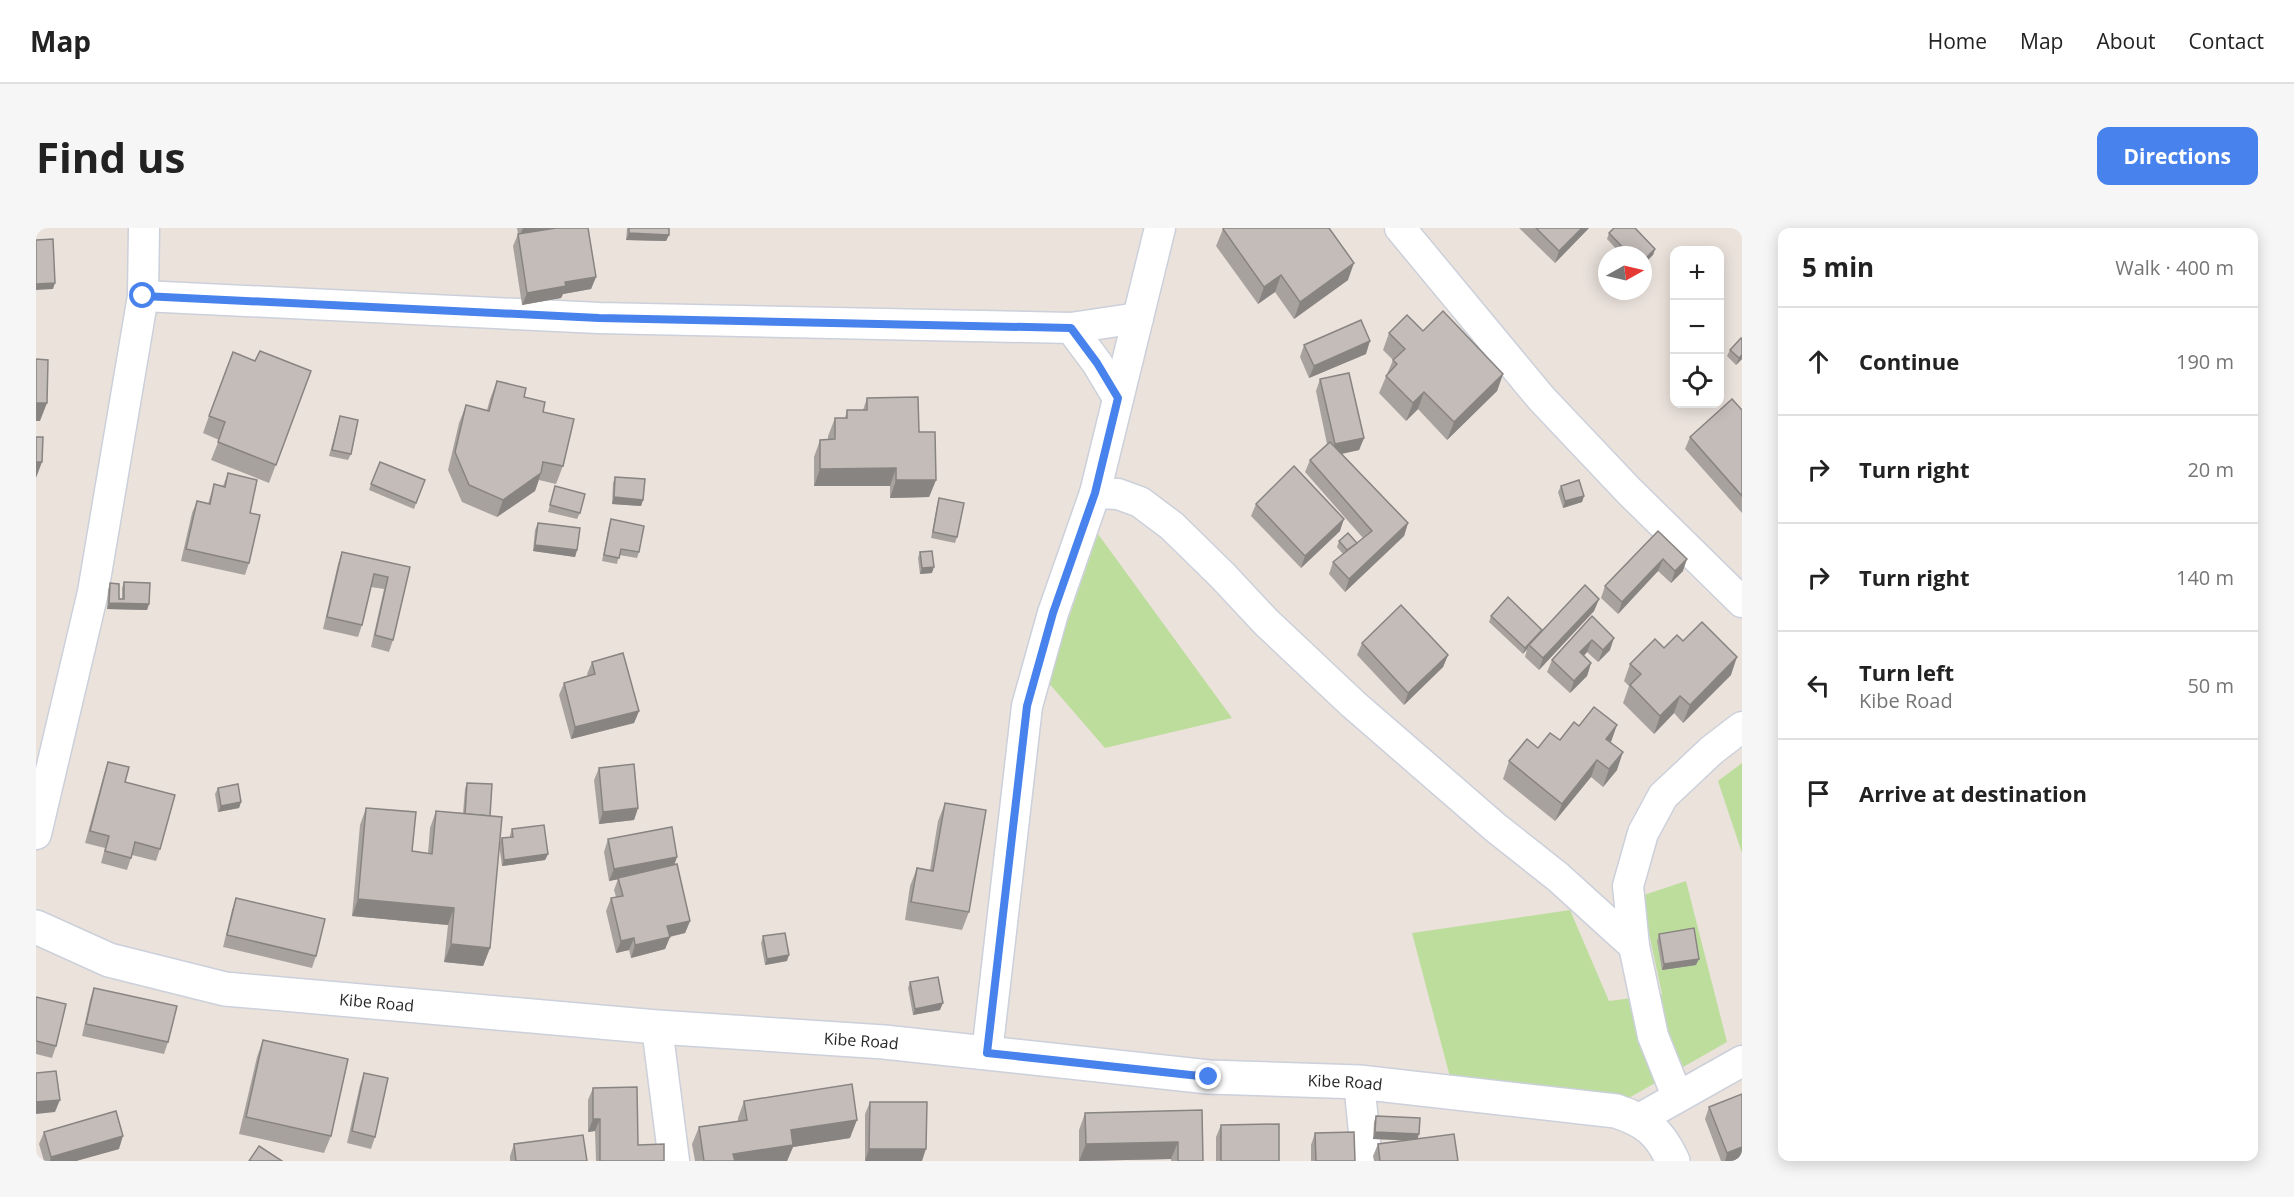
<!DOCTYPE html>
<html lang="en">
<head>
<meta charset="utf-8">
<style>
  body { margin:0; font-family:"Open Sans",sans-serif; background:#f6f6f6; color:#222 }
  .controls { position:absolute; right:18px; top:18px; display:grid; overflow:hidden; border-radius:12px; box-shadow:0 3px 15px #0003 }
  .controls button { width:54px; height:54px; display:grid; place-items:center; padding:0; border:0; border-bottom:2px solid #e0e0e0; background:#fff; color:#222; font:30px sans-serif }
  .compass { position:absolute; left:1562px; top:18px; width:54px; height:54px; border-radius:50%; background:#fff; box-shadow:0 3px 15px #0003; rotate:82deg }
  .stop { position:absolute; width:18px; height:18px; margin:-14px; border:4px solid #4882ec; border-radius:50%; background:#fff }
  .stop.end { background:#4882ec; border-color:#fff; box-shadow:0 2px 6px #0008 }
  .list { margin:0; padding:0; list-style:none }
  h2 { display:flex; justify-content:space-between; align-items:center; height:78px; margin:0; padding:0 24px; font-size:26px }
  h2 small { font-size:20px; font-weight:400; color:#767676 }
  .list li { display:grid; grid-template-columns:39px 1fr auto; gap:18px; align-items:center; box-sizing:border-box; height:108px; padding:0 24px; border-top:2px solid #e0e0e0 }
  .list b { display:block; font-size:22px; white-space:nowrap }
  .list p { margin:0; font-size:20px; white-space:nowrap; color:#767676 }
  .list em { font-size:20px; font-style:normal; color:#767676 }
  .icon { flex:none; width:33px; height:33px; fill:none; stroke:currentColor; stroke-width:2; stroke-linecap:round; stroke-linejoin:round }
  .map { position:relative; flex:none; width:1706px; height:933px; overflow:hidden; border-radius:12px }
  header { display:flex; align-items:center; gap:36px; box-sizing:border-box; height:84px; padding:0 30px; background:#fff; border-bottom:2px solid #e0e0e0 }
  header strong { font-size:28px }
  nav { display:flex; gap:33px; margin-inline-start:auto; font-size:21px }
  .intro { display:flex; align-items:center; justify-content:space-between; box-sizing:border-box; height:144px; padding:0 36px }
  h1 { margin:0; font-size:42px }
  .button { padding:15px 27px; border-radius:12px; background:#4882ec; color:#fff; font-size:21px; font-weight:700 }
  main { display:flex; gap:36px; padding:0 36px }
  aside { flex:1; background:#fff; border-radius:12px; box-shadow:0 3px 15px #0003 }
  .map>svg:first-child { display:block }
  .green { fill:#bddd9d }
  .lines { fill:none; stroke-linecap:round; stroke-linejoin:round }
  .street-casing { stroke:#cbd0da; stroke-width:33 }
  .secondary-casing { stroke:#cbd0da; stroke-width:36 }
  .street { stroke:#fff; stroke-width:30 }
  .secondary { stroke:#fff; stroke-width:33 }
  .wall { fill:#a8a29f }
  .shaded-wall { fill:#888482 }
  .building { fill:#c3bcb9; stroke:#888482; stroke-width:1.5 }
  .route { stroke:#4882ec; stroke-width:8 }
  .labels { text-anchor:middle; stroke-width:6; stroke-linejoin:round; paint-order:stroke }
  .street-label { font-size:16px; fill:#292929; stroke:#fff }
</style>
</head>
<body>
<header>
<strong>Map</strong>
<nav><a>Home</a><a>Map</a><a>About</a><a>Contact</a></nav>
</header>
<div class="intro"><h1>Find us</h1><a class="button">Directions</a></div>
<main>
<div class="map">
<svg width="1706" height="933" viewBox="0 0 1706 933">
  <rect width="100%" height="100%" fill="#ebe2dc"/>
  <g class="green">
    <path d="M1062 306 1196 490 1069 520 1011 453Z"/>
    <path d="M1706 535V625L1682 553Z"/>
    <path d="M1650 653 1691 814 1591 871 1419 868 1376 705 1534 682 1573 773 1626 766 1605 668Z"/>
  </g>
  <g class="lines">
    <g class="street-casing">
      <g id="street">
        <path d="M1364 0 1505 170 1593 263 1706 374"/>
        <path d="M107 68 563 90 1035 100 1102 90"/>
        <path d="M1035 100 1061 135 1082 170"/>
        <path d="M1059 265 1082 266 1104 274 1136 298 1187 348 1230 394 1317 476 1460 600 1522 649 1598 718"/>
        <path d="M0 606 57 364 107 68 108 0"/>
        <path d="M621 799 638 933"/>
        <path d="M951 825 991 478 1017 385 1059 265 1124 0"/>
        <path d="M1323 854 1331 933"/>
        <path d="M1641 868 1617 808 1598 718 1592 658 1607 605 1627 568 1676 522 1706 499"/>
        <path d="M1603 891 1706 833"/>
      </g>
    </g>
    <g class="secondary-casing">
      <g id="secondary">
        <path id="s1" d="M0 699 73 732 189 761 621 799 848 814 1173 849 1323 854 1580 883C1610 893 1623 903 1637 933"/>
      </g>
    </g>
    <use href="#street" class="street"/>
    <use href="#secondary" class="secondary"/>
  </g>
  <g class="wall">
    <path d="M481 0H552L560 49 555 61 527 66 525 70 486 77 477 18 482 6Z"/>
    <path d="M591 0H633V7L630 13 590 12Z"/>
    <path d="M1483 0H1553L1519 35Z"/>
    <path d="M1187 1 1312 52 1258 91 1239 64 1222 76 1180 18Z"/>
    <path d="M1573 5 1619 21 1617 27H1586L1571 11Z"/>
    <path d="M1387 103 1467 146 1461 163 1411 212 1382 181 1370 193 1343 165 1357 132 1347 122 1353 105Z"/>
    <path d="M1268 117 1330 126 1273 150 1264 129Z"/>
    <path d="M1694 122 1706 131 1700 137 1691 128Z"/>
    <path d="M219 133 275 143 233 255 175 232 183 212 167 205 173 188Z"/>
    <path d="M1284 151 1328 210 1323 222 1306 226 1372 295 1368 308 1309 364 1293 346 1297 334 1307 326 1301 319 1303 313 1321 315 1327 310 1269 244 1274 232 1291 216 1280 163Z"/>
    <path d="M461 153 488 169 507 184 527 238 520 256 503 252 499 263 461 289 426 274 412 242 423 195 430 177 451 182 454 171Z"/>
    <path d="M831 170 883 204 900 252 893 269 854 270V258H778V229L784 212 792 211V208L799 190H809L811 182H827Z"/>
    <path d="M1706 182V285L1649 221 1654 209Z"/>
    <path d="M304 188 315 226 312 232 293 228Z"/>
    <path d="M192 245 214 285 213 335 209 347 145 333 156 285 161 273 172 276 178 256 187 258Z"/>
    <path d="M579 249 607 272 605 278 576 276 577 255Z"/>
    <path d="M389 252 378 281 333 262 335 256Z"/>
    <path d="M519 258 544 285 541 291 512 284Z"/>
    <path d="M1525 258 1548 268 1546 274 1527 280 1522 264Z"/>
    <path d="M903 270 921 309 919 315 895 310 901 277Z"/>
    <path d="M1220 276 1304 303 1265 340 1215 288Z"/>
    <path d="M575 291 603 324 601 330 583 327 581 336 566 333 573 297Z"/>
    <path d="M502 295 541 322 539 329 497 323 499 302Z"/>
    <path d="M1622 303 1647 343 1635 355 1622 343 1582 386 1565 370 1569 358Z"/>
    <path d="M306 324 374 339 357 412 353 424 335 419 348 361 335 359 326 397 322 409 287 401 302 336Z"/>
    <path d="M884 324 896 345 884 346 882 330Z"/>
    <path d="M88 354 113 376 111 382 71 381 72 362 74 355 83 371H86V360Z"/>
    <path d="M1563 371 1558 383 1503 442 1489 429 1491 421 1487 426 1453 394 1455 388 1506 402Z"/>
    <path d="M1556 388 1574 422 1562 434 1551 424 1548 428 1555 435 1551 448 1534 465 1511 444 1516 432Z"/>
    <path d="M1647 413 1695 447 1647 495 1638 485 1618 506 1587 475 1593 458 1588 453 1594 436 1628 420Z"/>
    <path d="M1326 415 1412 427 1407 439 1368 477 1321 427Z"/>
    <path d="M556 434 603 483 598 495 535 511 523 467 528 455 552 448 551 446Z"/>
    <path d="M1543 498 1575 515 1581 542 1567 559 1555 549 1519 593 1467 551 1473 533 1502 520 1524 512Z"/>
    <path d="M72 534 89 554 124 621 120 633 96 627 91 642 65 635 69 620 49 615 68 546Z"/>
    <path d="M563 540 602 580 598 592 563 596 558 552Z"/>
    <path d="M431 555 454 588V720L447 738 408 734 412 697 316 688 324 597 330 580 376 623 392 625 394 600 400 583 427 585 429 561Z"/>
    <path d="M182 560 205 574 203 580 182 584 179 566Z"/>
    <path d="M909 575 933 684 926 702 869 692 874 658 881 640 894 642 902 593Z"/>
    <path d="M476 601 512 626 509 632 466 638 463 616 466 610 474 609V607Z"/>
    <path d="M572 611 639 637 654 693 649 705 634 709 629 721 595 730 593 722 580 725 570 683 575 670 580 669 578 662 582 651 573 653 568 624Z"/>
    <path d="M200 670 280 728 276 740 187 719 196 682Z"/>
    <path d="M1623 706 1660 737 1626 742 1621 713Z"/>
    <path d="M727 708 751 733 729 737 725 715Z"/>
    <path d="M874 754 904 782 877 787 872 760Z"/>
    <path d="M58 760 132 814 128 826 46 808 54 772Z"/>
    <path d="M0 769 20 818 16 830 0 826Z"/>
    <path d="M227 812 295 908 288 925 203 906 221 829Z"/>
    <path d="M328 845 339 909 335 921 311 915 324 857Z"/>
    <path d="M557 860 602 917 628 933H560L559 903 552 904V872Z"/>
    <path d="M1706 866V929L1697 933H1685L1669 891 1673 879Z"/>
    <path d="M708 873 814 910 757 919 751 933H659L656 916 663 899 702 893V890Z"/>
    <path d="M834 874H891L829 933V886Z"/>
    <path d="M1166 882 1167 933H1135V931L1043 933V902L1049 885Z"/>
    <path d="M1340 888 1382 911 1422 933H1338L1337 928 1342 916 1371 912 1337 911 1338 894Z"/>
    <path d="M1185 897 1243 933H1180V909Z"/>
    <path d="M8 904 83 921 40 933H8L3 916Z"/>
    <path d="M1279 905 1319 933H1275V917Z"/>
    <path d="M478 916 551 933H474V928Z"/>
  </g>
  <g class="shaded-wall">
    <path d="M487 0H546L482 12Z"/>
    <path d="M1546 0H1553L1519 35 1523 23Z"/>
    <path d="M593 5 633 7 630 13 590 12Z"/>
    <path d="M1619 21 1617 27 1607 37V33Z"/>
    <path d="M1318 35 1312 52 1258 91 1264 74Z"/>
    <path d="M1245 47 1239 64 1222 76 1228 59Z"/>
    <path d="M560 49 555 61 527 66 525 70 486 77 491 65 529 54Z"/>
    <path d="M19 55 17 61 0 62V56Z"/>
    <path d="M1334 113 1330 126 1273 150 1278 138Z"/>
    <path d="M1706 127V131L1700 137 1703 130Z"/>
    <path d="M1467 146 1461 163 1411 212 1418 194Z"/>
    <path d="M1388 164 1382 181 1370 193 1377 175Z"/>
    <path d="M0 175H11L4 193H0Z"/>
    <path d="M1328 210 1323 222 1294 228 1299 216Z"/>
    <path d="M0 234H6L0 250Z"/>
    <path d="M860 240 854 258H778L784 241Z"/>
    <path d="M505 245 499 263 461 289 467 272Z"/>
    <path d="M860 252H900L893 269 854 270Z"/>
    <path d="M1548 268 1546 274 1527 280 1529 273Z"/>
    <path d="M578 269 607 272 605 278 576 276Z"/>
    <path d="M1308 291 1304 303 1265 340 1269 328Z"/>
    <path d="M1372 295 1368 308 1309 364 1313 351Z"/>
    <path d="M499 317 541 322 539 329 497 323Z"/>
    <path d="M1627 331 1622 343 1582 386 1586 374Z"/>
    <path d="M1651 331 1647 343 1635 355 1639 343Z"/>
    <path d="M898 339 896 345 884 346 886 340Z"/>
    <path d="M1563 371 1558 383 1503 442 1507 430Z"/>
    <path d="M73 375 113 376 111 382 71 381Z"/>
    <path d="M1506 402 1493 417 1491 421 1487 426 1489 420Z"/>
    <path d="M1578 410 1574 422 1562 434 1567 422Z"/>
    <path d="M1556 412 1551 424 1539 437 1544 424Z"/>
    <path d="M1412 427 1407 439 1368 477 1372 465Z"/>
    <path d="M1701 429 1695 447 1647 495 1654 477Z"/>
    <path d="M1555 435 1551 448 1534 465 1538 453Z"/>
    <path d="M1644 468 1638 485 1618 506 1624 488Z"/>
    <path d="M603 483 598 495 535 511 539 499Z"/>
    <path d="M1581 497 1575 514 1570 511Z"/>
    <path d="M1587 524 1581 542 1567 559 1573 541Z"/>
    <path d="M1561 532 1555 549 1519 593 1526 576Z"/>
    <path d="M205 574 203 580 182 584 185 578Z"/>
    <path d="M602 580 598 592 563 596 567 584Z"/>
    <path d="M512 626 509 632 466 638 468 632Z"/>
    <path d="M641 629 637 641 573 653 578 641Z"/>
    <path d="M322 671 418 680 412 697 316 688Z"/>
    <path d="M654 693 649 705 627 710 631 698Z"/>
    <path d="M634 709 629 721 595 730 599 717Z"/>
    <path d="M598 710 593 722 580 725 585 713Z"/>
    <path d="M415 716 454 720 447 738 408 734Z"/>
    <path d="M753 727 751 733 729 737 731 731Z"/>
    <path d="M1663 731 1660 737 1626 742 1628 736Z"/>
    <path d="M907 775 904 782 877 787 879 781Z"/>
    <path d="M24 872 19 884 0 886V874Z"/>
    <path d="M557 891H564L559 903 552 904Z"/>
    <path d="M821 892 814 910 757 919 751 933H695L697 926 755 902Z"/>
    <path d="M1339 904 1383 906 1381 913 1337 911Z"/>
    <path d="M87 908 83 921 40 933H14L15 929Z"/>
    <path d="M1142 914 1135 931 1043 933 1050 916Z"/>
    <path d="M1706 919V929L1697 933H1689L1691 925Z"/>
    <path d="M833 921H890L886 933H829Z"/>
  </g>
  <g class="building">
    <path d="M520 0H552L560 49 529 54 530 58 491 65 482 6Z"/>
    <path d="M593 0H633V7L593 5Z"/>
    <path d="M1188 0H1293L1318 35 1264 74 1245 47 1228 59 1187 1Z"/>
    <path d="M1500 0H1546L1523 23Z"/>
    <path d="M1578 0H1599L1619 21 1607 33V27H1594L1573 5Z"/>
    <path d="M17 11 19 55 0 56V12Z"/>
    <path d="M1407 83 1467 146 1418 194 1388 164 1377 175 1350 148 1361 136 1357 132 1369 121 1353 105 1371 87 1387 103Z"/>
    <path d="M1325 92 1334 113 1278 138 1268 117Z"/>
    <path d="M1705 110 1706 112V127L1703 130 1694 122Z"/>
    <path d="M224 123 275 143 240 237 182 214 189 194 173 188 197 124 219 133Z"/>
    <path d="M0 131 12 132 11 175H0Z"/>
    <path d="M1313 145 1328 210 1299 216 1284 151Z"/>
    <path d="M461 153 490 160 488 169 509 174 507 184 538 191 527 238 507 234 505 245 467 272 433 257 419 224 430 177 453 183Z"/>
    <path d="M882 169 883 204H899L900 252H860V240L784 241V212L799 211V190H811V182H831V170Z"/>
    <path d="M1696 171 1706 182V268L1654 209Z"/>
    <path d="M304 188 322 192 315 226 296 222Z"/>
    <path d="M0 209H7L6 234H0Z"/>
    <path d="M1294 214 1372 295 1313 351 1297 334 1336 303 1274 232Z"/>
    <path d="M344 234 389 252 380 275 335 256Z"/>
    <path d="M1258 238 1308 291 1269 328 1220 276Z"/>
    <path d="M192 245 221 252 214 285 224 287 213 335 150 321 161 273 174 276 178 256 189 259Z"/>
    <path d="M579 249 609 251 607 272 578 269Z"/>
    <path d="M1543 252 1548 268 1529 273 1525 258Z"/>
    <path d="M519 258 549 266 544 285 514 277Z"/>
    <path d="M903 270 928 275 921 309 897 304Z"/>
    <path d="M575 291 608 298 603 324 585 321 583 330 568 327Z"/>
    <path d="M502 295 544 300 541 322 499 317Z"/>
    <path d="M1622 303 1651 331 1639 343 1627 331 1586 374 1569 358Z"/>
    <path d="M1312 305 1321 315 1311 322 1303 313Z"/>
    <path d="M896 323 898 339 886 340 884 324Z"/>
    <path d="M306 324 374 339 357 412 339 407 352 349 338 346 326 397 291 389Z"/>
    <path d="M88 354 114 355 113 376 73 375 74 355 83 356V371H88Z"/>
    <path d="M1549 357 1563 371 1507 430 1493 417Z"/>
    <path d="M1472 369 1506 402 1489 420 1455 388Z"/>
    <path d="M1365 377 1412 427 1372 465 1326 415Z"/>
    <path d="M1556 388 1578 410 1567 422 1556 412 1544 424 1555 435 1538 453 1516 432Z"/>
    <path d="M1666 394 1701 429 1654 477 1644 468 1624 488 1594 457 1605 446 1594 436 1619 411 1628 420 1641 407 1647 413Z"/>
    <path d="M587 425 603 483 539 499 528 455 559 446 556 434Z"/>
    <path d="M1558 479 1581 497 1570 511 1587 524 1573 541 1561 532 1526 576 1473 533 1491 511 1502 520 1514 505 1524 512 1538 494 1543 498Z"/>
    <path d="M72 534 93 539 89 554 139 567 124 621 99 614 95 630 69 623 73 608 54 603Z"/>
    <path d="M598 536 602 580 567 584 563 540Z"/>
    <path d="M431 555 456 556 454 588 429 586Z"/>
    <path d="M202 556 205 574 185 578 182 560Z"/>
    <path d="M909 575 950 582 933 684 875 674 881 640 897 643Z"/>
    <path d="M330 580 380 584 376 623 396 626 400 583 466 589 454 720 415 716 418 680 322 671Z"/>
    <path d="M508 597 512 626 468 632 466 610 477 609 476 601Z"/>
    <path d="M636 599 641 629 578 641 572 611Z"/>
    <path d="M641 636 654 693 631 698 634 709 599 717 598 710 585 713 575 670 587 668 582 650Z"/>
    <path d="M200 670 289 691 280 728 191 707Z"/>
    <path d="M1658 700 1663 731 1628 736 1623 706Z"/>
    <path d="M749 705 753 727 731 731 727 708Z"/>
    <path d="M902 749 907 775 879 781 874 754Z"/>
    <path d="M58 760 141 778 132 814 50 796Z"/>
    <path d="M0 769 30 776 20 818 0 813Z"/>
    <path d="M227 812 312 831 295 908 210 889Z"/>
    <path d="M20 843 24 872 0 874V845Z"/>
    <path d="M328 845 352 850 339 909 316 903Z"/>
    <path d="M816 856 821 892 755 902 757 917 697 926 699 933H668L663 899 711 892 708 873Z"/>
    <path d="M601 859 602 917 628 916V933H564V891H557V860Z"/>
    <path d="M1706 866V919L1691 925 1673 879Z"/>
    <path d="M834 874H891L890 921H833Z"/>
    <path d="M1166 882 1167 933H1142V914L1050 916 1049 885Z"/>
    <path d="M80 883 87 908 15 929 8 904Z"/>
    <path d="M1340 888 1384 890 1383 906 1339 904Z"/>
    <path d="M1243 896V933H1185V897Z"/>
    <path d="M1318 904 1319 933H1280L1279 905Z"/>
    <path d="M1418 906 1422 933H1344L1342 916Z"/>
    <path d="M547 907 551 933H480L478 916Z"/>
    <path d="M223 918 246 933H213Z"/>
  </g>
  <g class="lines">
    <path class="route" d="M107 68 563 90 1035 100 1061 135 1082 170 1059 265 1017 385 991 478 951 825 1173 849"/>
  </g>
  <g class="labels">
    <g class="street-label">
      <text dy="6" stroke="none"><textPath href="#s1" startOffset="352">Kibe Road</textPath></text>
      <text dy="6" stroke="none"><textPath href="#s1" startOffset="838">Kibe Road</textPath></text>
      <text dy="6" stroke="none"><textPath href="#s1" startOffset="1324">Kibe Road</textPath></text>
    </g>
  </g>
</svg>
<div class="controls">
<button>+</button>
<button>−</button>
<button><svg class="icon" aria-label="locate" viewBox="0 0 24 24"><circle cx="12" cy="12" r="6"/><path d="M12 2v4M12 18v4M2 12h4M18 12h4"/></svg></button>
</div>
<svg class="compass" viewBox="-18 -18 36 36"><path d="M0-13l5 13h-10z" fill="#e53935"/><path d="M0 13l5-13h-10z" fill="#767676"/></svg>
<div class="stop" style="left:107px;top:68px"></div>
<div class="stop end" style="left:1173px;top:849px"></div>
</div>
<aside>
<h2>5 min<small>Walk · 400 m</small></h2>
<ul class="list">
<li><svg class="icon" aria-label="ahead" viewBox="0 0 24 24"><path d="M12 20V5M6 11l6-6 6 6"/></svg><div><b>Continue</b></div><em>190 m</em></li>
<li><svg class="icon" aria-label="right" viewBox="0 0 24 24"><path d="M7 20v-9h11M14 6l5 5-5 5"/></svg><div><b>Turn right</b></div><em>20 m</em></li>
<li><svg class="icon" aria-label="right" viewBox="0 0 24 24"><path d="M7 20v-9h11M14 6l5 5-5 5"/></svg><div><b>Turn right</b></div><em>140 m</em></li>
<li><svg class="icon" aria-label="left" viewBox="0 0 24 24"><path d="M17 20v-9H6M10 6l-5 5 5 5"/></svg><div><b>Turn left</b><p>Kibe Road</p></div><em>50 m</em></li>
<li><svg class="icon" aria-label="arrive" viewBox="0 0 24 24"><path d="M6 21V4h12l-3 4 3 4H6"/></svg><div><b>Arrive at destination</b></div></li>
</ul>
</aside>
</main>
</body>
</html>
